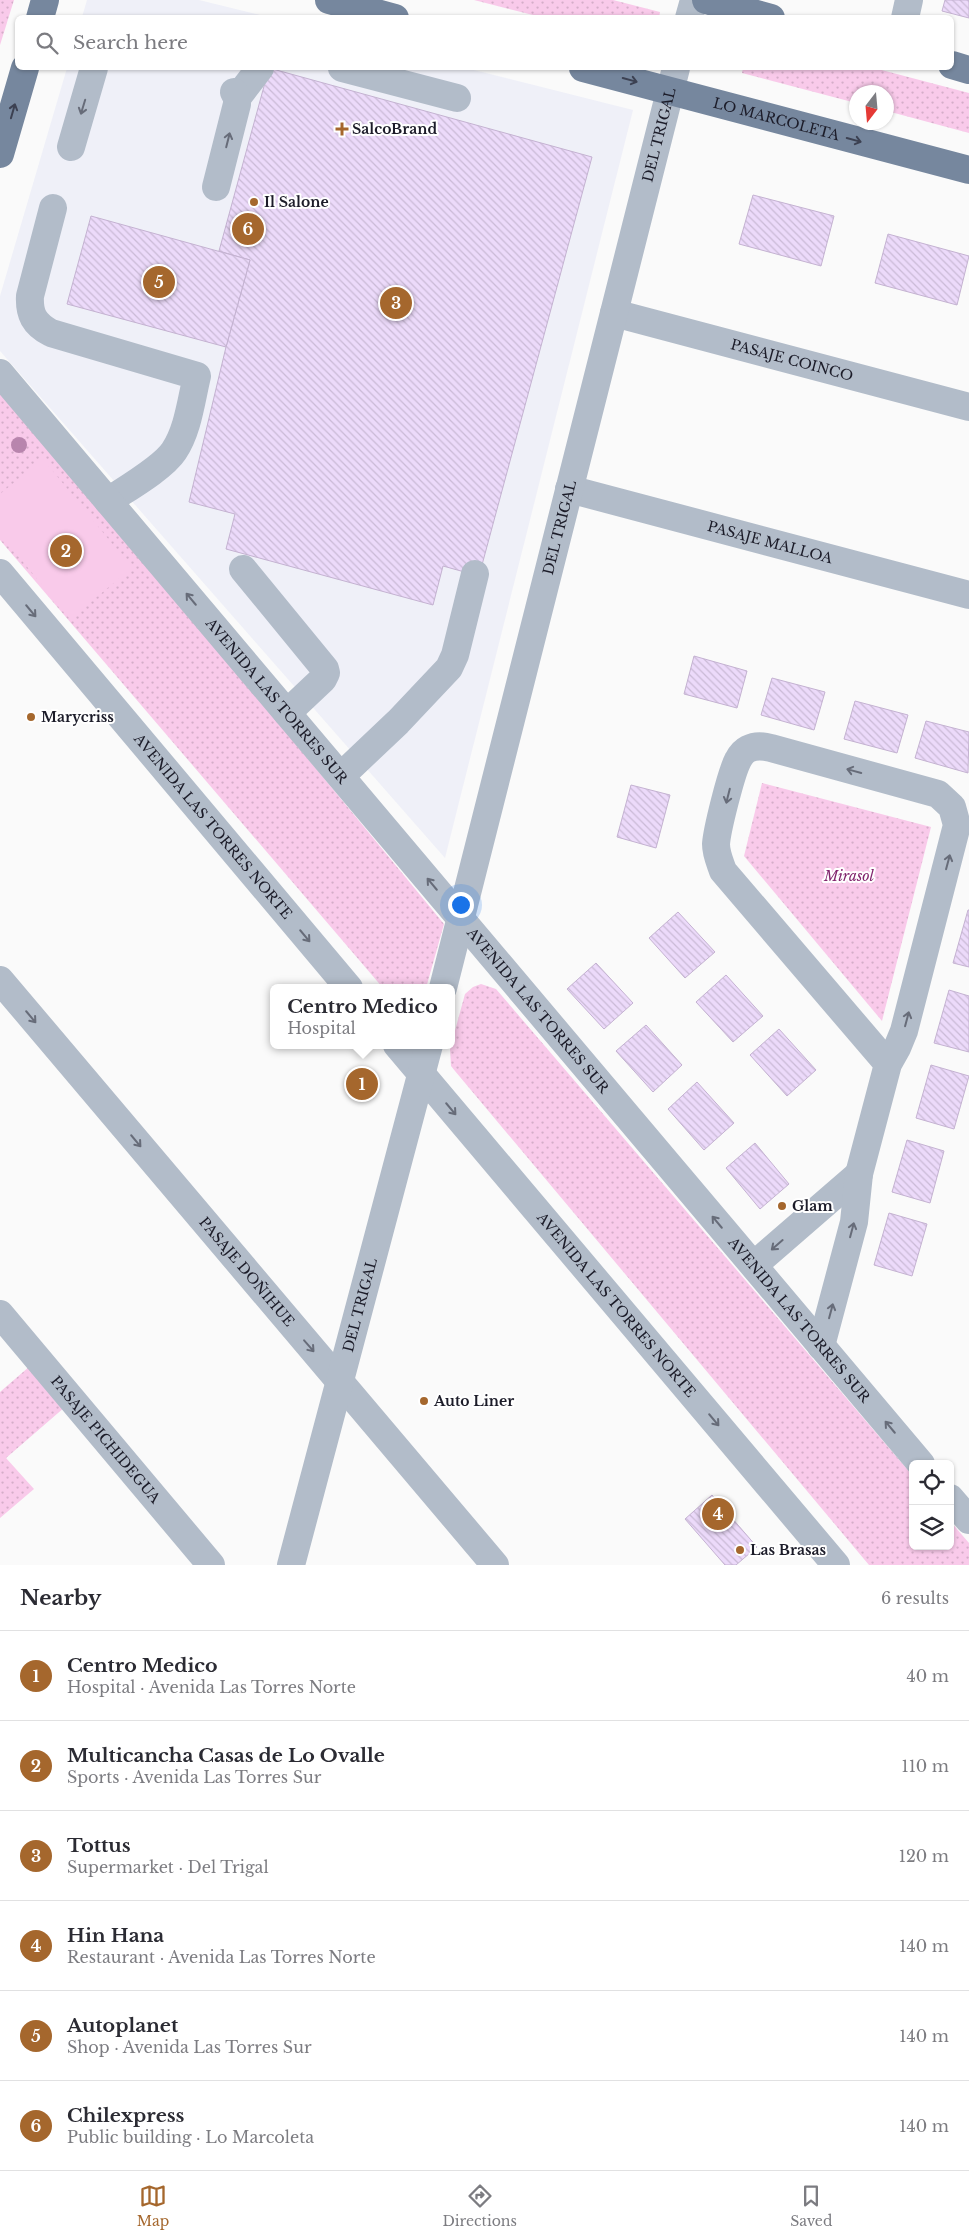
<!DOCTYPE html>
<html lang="en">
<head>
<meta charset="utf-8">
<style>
  body { margin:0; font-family:"Libre Baskerville",serif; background:#f2f2f3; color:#2b2b33 }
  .controls { position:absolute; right:15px; bottom:15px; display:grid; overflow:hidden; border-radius:8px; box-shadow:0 1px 4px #0004 }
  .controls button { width:45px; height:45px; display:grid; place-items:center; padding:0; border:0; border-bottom:1px solid #e1e1e2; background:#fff; color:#2b2b33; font:25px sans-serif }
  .compass { position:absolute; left:849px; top:85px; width:45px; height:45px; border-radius:50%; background:#fff; box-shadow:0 1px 4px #0004; rotate:196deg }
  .you { position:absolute; left:460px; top:904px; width:18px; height:18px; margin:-12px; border:4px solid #fff; border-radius:50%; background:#1a73e8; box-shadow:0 0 0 8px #1a73e833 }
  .badge { display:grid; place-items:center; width:32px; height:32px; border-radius:50%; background:#a5672d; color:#fff; font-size:16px; font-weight:700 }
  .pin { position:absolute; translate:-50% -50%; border:2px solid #fff; box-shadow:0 1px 5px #0006 }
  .popup { position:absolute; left:270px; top:984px; width:185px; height:65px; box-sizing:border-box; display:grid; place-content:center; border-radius:8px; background:#fff; filter:drop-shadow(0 1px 4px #0005); font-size:16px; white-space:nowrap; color:#7c7c81 }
  .popup b { font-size:19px; color:#2b2b33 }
  .popup::after { content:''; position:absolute; left:50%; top:100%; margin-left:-10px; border:10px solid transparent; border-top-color:#fff }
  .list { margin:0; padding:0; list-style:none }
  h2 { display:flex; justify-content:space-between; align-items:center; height:65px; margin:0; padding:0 20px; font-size:21px }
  h2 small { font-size:16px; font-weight:400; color:#7c7c81 }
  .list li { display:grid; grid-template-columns:32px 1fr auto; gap:15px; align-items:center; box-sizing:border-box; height:90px; padding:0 20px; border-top:1px solid #e1e1e2 }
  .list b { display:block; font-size:19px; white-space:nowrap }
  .list p { margin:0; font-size:16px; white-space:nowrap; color:#7c7c81 }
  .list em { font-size:16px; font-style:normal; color:#7c7c81 }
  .icon { flex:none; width:28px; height:28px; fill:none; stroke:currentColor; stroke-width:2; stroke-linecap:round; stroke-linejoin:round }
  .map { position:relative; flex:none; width:969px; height:1565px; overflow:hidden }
  .search { position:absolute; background:#fff; box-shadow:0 1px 4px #0004; left:15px; right:15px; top:15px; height:55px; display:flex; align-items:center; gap:12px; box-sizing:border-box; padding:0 18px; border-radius:8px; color:#7c7c81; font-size:19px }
  .sheet { height:605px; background:#fff }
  nav { display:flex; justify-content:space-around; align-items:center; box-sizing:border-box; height:70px; border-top:1px solid #e1e1e2; background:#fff; font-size:14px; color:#7c7c81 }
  nav a { display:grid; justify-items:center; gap:2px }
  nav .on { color:#a5672d }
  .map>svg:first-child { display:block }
  .built { fill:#eff0f8 }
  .grass { fill:url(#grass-dots) }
  .garden { fill:#f9caea }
  .building { fill:url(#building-back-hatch); stroke:#c4b2d1 }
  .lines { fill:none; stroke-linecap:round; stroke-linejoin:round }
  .minor { stroke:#b2bcc9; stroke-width:28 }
  .major { stroke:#76879e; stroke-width:28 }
  .tree { fill:#b885ad }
  .oneway { stroke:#3c4152 }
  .oneway2 { stroke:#676c79 }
  .poi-dot { fill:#a5672d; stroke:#fff; stroke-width:2 }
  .labels { text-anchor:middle; stroke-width:4; stroke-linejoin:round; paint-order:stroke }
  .street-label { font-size:14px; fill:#1c1c29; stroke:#fff }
  .poi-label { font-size:14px; font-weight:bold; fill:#1c1c29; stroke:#fff; text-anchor:start }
  .park-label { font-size:14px; font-style:italic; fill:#82256e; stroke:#fff }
</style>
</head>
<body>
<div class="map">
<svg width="969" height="1565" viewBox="0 0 969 1565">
  <defs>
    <pattern id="grass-dots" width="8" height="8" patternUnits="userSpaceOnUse" patternTransform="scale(1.25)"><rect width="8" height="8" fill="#f9caea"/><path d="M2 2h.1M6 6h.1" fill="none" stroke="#d5adc9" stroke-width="1.8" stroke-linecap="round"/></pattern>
    <pattern id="building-back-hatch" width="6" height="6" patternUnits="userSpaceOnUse" patternTransform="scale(1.25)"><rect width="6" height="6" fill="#ecdafa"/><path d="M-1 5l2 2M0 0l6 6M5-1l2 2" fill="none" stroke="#cabad6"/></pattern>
  </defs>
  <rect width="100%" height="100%" fill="#fafafa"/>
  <g class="built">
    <path d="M87 0H199L268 17H82Z"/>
    <path d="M67 68H466L633 110 445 858 0 351V296Z"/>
  </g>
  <g class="grass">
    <path d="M0 0H14L0 45Z"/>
    <path d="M474 0H613L660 12 659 18 541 17Z"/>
    <path d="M743 68H874L969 93V133L887 111 886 92H856V103L742 73Z"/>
    <path d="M0 385 444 924 426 988H383L0 540Z"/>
    <path d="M762 783 931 827 882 1021 744 856Z"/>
    <path d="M481 984 496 989 913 1476V1546H950V1521L969 1543V1565H869L455 1071 451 1066 450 1049 465 994 473 987Z"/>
    <path d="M30 1366 65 1407 6 1458 34 1489 0 1518V1392Z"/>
  </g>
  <path class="garden" d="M43 459 132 568 70 619 0 534V494Z"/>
  <g class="building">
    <path d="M945 0H969V18L942 11Z"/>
    <path d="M269 68 592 157 479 576 443 566 433 605 226 549 235 514 189 502 226 347 250 260 219 251Z"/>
    <path d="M753 195 834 216 821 266 739 244Z"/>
    <path d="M91 216 250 260 226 347 67 304Z"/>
    <path d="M888 234 969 256 957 305 875 283Z"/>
    <path d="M694 656 747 671 737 708 684 694Z"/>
    <path d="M772 678 825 692 814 730 761 715Z"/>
    <path d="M855 701 908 715 897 753 844 739Z"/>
    <path d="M926 721 969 732 968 773 915 758Z"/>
    <path d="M631 785 670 795 656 848 617 837Z"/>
    <path d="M968 910H969V967L953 963Z"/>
    <path d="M678 912 715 952 685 978 649 938Z"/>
    <path d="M596 963 633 1003 604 1029 567 989Z"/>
    <path d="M726 975 763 1016 733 1042 696 1002Z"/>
    <path d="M949 990 969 996V1052L934 1043Z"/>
    <path d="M646 1025 682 1065 653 1092 616 1051Z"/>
    <path d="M779 1029 816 1070 787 1096 750 1055Z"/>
    <path d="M931 1065 969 1076 954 1129 916 1118Z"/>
    <path d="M697 1082 734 1123 704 1150 668 1109Z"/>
    <path d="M907 1140 944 1151 930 1203 892 1192Z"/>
    <path d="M755 1143 789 1184 760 1209 726 1168Z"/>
    <path d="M889 1213 927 1224 912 1276 874 1265Z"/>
    <path d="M712 1495 757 1547 736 1565H725L685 1519Z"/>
  </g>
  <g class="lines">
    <g class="minor">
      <path d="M689 18 694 0"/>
      <path d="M905 18 909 0"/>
      <path d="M342 68 457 98"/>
      <path d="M237 98 260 68"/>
      <path d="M71 147 94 68"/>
      <path d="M216 187 237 104V98L234 92"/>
      <path d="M53 208 30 296C29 314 34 324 51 333L197 376C191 401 188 430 174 451 163 468 126 489 108 501"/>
      <path id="s1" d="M614 313 969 407"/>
      <path id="s2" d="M0 373 921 1464"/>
      <path id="s3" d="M569 489 969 595"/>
      <path d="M243 569 325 669 326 673 323 679 287 713"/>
      <path id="s4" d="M0 573 349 988"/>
      <path d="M341 776 398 722 449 668 455 655 475 574"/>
      <path id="s5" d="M0 980 495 1565"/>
      <path id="s6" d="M443 988 676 68"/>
      <path id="s7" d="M397 1045 836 1565"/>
      <path d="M754 1265 859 1174"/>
      <path id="s8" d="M0 1314 211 1565"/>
      <path d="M821 1346 854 1222 859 1174 888 1064 897 1048 904 1031 957 825 952 807 938 794 771 748C763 746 756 745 748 749 744 751 740 756 738 760 731 773 717 830 716 844 716 854 720 862 723 871L888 1064"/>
      <path d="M950 1498 969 1520"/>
      <path id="s9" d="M291 1565 429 1045"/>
    </g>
    <g class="major">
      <path d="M329 0 395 18"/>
      <path d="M706 0 771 18"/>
      <path d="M40 18 45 0"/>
      <path d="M952 65 969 70"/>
      <path id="s10" d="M583 68 969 170"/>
      <path d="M0 154 25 68"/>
    </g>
  </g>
  <circle class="tree" cx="19" cy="445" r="8"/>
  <defs><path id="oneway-shaft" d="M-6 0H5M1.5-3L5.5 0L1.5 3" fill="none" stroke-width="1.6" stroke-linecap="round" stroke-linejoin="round" transform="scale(1.25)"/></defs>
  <g class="oneway">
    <use href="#oneway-shaft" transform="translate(630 80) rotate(15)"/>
    <use href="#oneway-shaft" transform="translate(13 111) rotate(-74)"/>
    <use href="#oneway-shaft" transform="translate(854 140) rotate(15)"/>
  </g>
  <g class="oneway2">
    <use href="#oneway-shaft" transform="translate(83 107) rotate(107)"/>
    <use href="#oneway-shaft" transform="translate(228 140) rotate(-76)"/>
    <use href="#oneway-shaft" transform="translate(191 599) rotate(-130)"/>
    <use href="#oneway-shaft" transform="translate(31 611) rotate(50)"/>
    <use href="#oneway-shaft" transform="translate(854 771) rotate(-165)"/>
    <use href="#oneway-shaft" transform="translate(728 796) rotate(104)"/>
    <use href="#oneway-shaft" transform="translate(948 862) rotate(-75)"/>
    <use href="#oneway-shaft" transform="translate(432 884) rotate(-130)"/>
    <use href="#oneway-shaft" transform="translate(305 936) rotate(50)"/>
    <use href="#oneway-shaft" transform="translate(31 1017) rotate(50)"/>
    <use href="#oneway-shaft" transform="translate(907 1019) rotate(-75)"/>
    <use href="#oneway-shaft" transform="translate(451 1109) rotate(50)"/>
    <use href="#oneway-shaft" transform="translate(136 1141) rotate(50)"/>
    <use href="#oneway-shaft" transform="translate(717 1222) rotate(-130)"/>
    <use href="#oneway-shaft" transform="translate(852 1230) rotate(-75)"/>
    <use href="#oneway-shaft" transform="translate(777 1245) rotate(139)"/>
    <use href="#oneway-shaft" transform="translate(831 1311) rotate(-75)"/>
    <use href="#oneway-shaft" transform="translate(309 1346) rotate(49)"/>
    <use href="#oneway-shaft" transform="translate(714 1420) rotate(50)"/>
    <use href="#oneway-shaft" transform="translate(890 1427) rotate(-130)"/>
  </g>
  <g class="poi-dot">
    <path d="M339.5 121.5h5v5h5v5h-5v5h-5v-5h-5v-5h5z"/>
    <circle cx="254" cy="202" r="5"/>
    <circle cx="31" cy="717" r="5"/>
    <circle cx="782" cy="1206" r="5"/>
    <circle cx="424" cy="1401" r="5"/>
    <circle cx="740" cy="1550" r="5"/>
  </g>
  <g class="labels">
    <g class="street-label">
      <text dy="5" stroke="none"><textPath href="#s10" startOffset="200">LO MARCOLETA</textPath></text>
      <text dy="5" stroke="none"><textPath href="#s6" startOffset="880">DEL TRIGAL</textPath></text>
      <text dy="5" stroke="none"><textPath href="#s1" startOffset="184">PASAJE COINCO</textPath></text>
      <text dy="5" stroke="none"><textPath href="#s6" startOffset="475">DEL TRIGAL</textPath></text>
      <text dy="5" stroke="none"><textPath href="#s3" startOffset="208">PASAJE MALLOA</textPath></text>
      <text dy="5" stroke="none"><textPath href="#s2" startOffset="429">AVENIDA LAS TORRES SUR</textPath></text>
      <text dy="5" stroke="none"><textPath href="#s4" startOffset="331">AVENIDA LAS TORRES NORTE</textPath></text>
      <text dy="5" stroke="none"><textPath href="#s2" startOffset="834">AVENIDA LAS TORRES SUR</textPath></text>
      <text dy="5" stroke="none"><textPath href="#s5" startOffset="382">PASAJE DOÑIHUE</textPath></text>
      <text dy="5" stroke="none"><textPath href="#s9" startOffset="269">DEL TRIGAL</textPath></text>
      <text dy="5" stroke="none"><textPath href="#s7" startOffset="340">AVENIDA LAS TORRES NORTE</textPath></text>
      <text dy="5" stroke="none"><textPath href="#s2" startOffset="1239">AVENIDA LAS TORRES SUR</textPath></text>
      <text dy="5" stroke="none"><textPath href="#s8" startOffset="164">PASAJE PICHIDEGUA</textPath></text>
    </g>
    <g class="poi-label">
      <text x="352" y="134">SalcoBrand</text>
      <text x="264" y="207">Il Salone</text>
      <text x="41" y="722">Marycriss</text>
      <text x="792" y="1211">Glam</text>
      <text x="434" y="1406">Auto Liner</text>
      <text x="750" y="1555">Las Brasas</text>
    </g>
    <g class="park-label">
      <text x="849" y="881">Mirasol</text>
    </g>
  </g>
</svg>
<div class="controls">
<button><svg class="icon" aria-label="locate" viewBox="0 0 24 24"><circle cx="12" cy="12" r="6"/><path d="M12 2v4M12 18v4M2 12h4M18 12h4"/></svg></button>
<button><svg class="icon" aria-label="layers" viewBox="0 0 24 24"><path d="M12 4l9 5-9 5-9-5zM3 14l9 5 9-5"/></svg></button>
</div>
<svg class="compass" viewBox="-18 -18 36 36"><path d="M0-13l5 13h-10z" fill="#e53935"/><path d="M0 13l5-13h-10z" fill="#7c7c81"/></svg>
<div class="you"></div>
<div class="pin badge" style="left:362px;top:1084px">1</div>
<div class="popup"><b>Centro Medico</b>Hospital</div>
<div class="pin badge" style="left:66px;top:551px">2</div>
<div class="pin badge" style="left:396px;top:303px">3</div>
<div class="pin badge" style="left:718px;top:1514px">4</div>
<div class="pin badge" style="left:159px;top:282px">5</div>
<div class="pin badge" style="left:248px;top:229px">6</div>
<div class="search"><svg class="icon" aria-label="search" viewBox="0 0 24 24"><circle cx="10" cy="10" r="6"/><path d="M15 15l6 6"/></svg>Search here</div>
</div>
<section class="sheet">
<h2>Nearby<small>6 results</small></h2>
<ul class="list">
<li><span class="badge">1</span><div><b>Centro Medico</b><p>Hospital · Avenida Las Torres Norte</p></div><em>40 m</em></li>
<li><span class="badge">2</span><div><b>Multicancha Casas de Lo Ovalle</b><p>Sports · Avenida Las Torres Sur</p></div><em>110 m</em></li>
<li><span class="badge">3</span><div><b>Tottus</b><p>Supermarket · Del Trigal</p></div><em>120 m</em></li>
<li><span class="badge">4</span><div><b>Hin Hana</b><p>Restaurant · Avenida Las Torres Norte</p></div><em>140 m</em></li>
<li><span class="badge">5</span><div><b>Autoplanet</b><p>Shop · Avenida Las Torres Sur</p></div><em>140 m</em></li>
<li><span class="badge">6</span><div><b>Chilexpress</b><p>Public building · Lo Marcoleta</p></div><em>140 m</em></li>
</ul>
</section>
<nav>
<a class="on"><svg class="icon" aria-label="map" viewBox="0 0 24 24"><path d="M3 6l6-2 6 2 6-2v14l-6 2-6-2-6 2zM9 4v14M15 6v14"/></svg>Map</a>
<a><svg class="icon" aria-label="directions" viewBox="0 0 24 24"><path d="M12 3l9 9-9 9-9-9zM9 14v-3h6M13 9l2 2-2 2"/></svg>Directions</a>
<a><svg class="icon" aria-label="saved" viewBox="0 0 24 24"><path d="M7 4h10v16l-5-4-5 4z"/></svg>Saved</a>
</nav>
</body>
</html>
